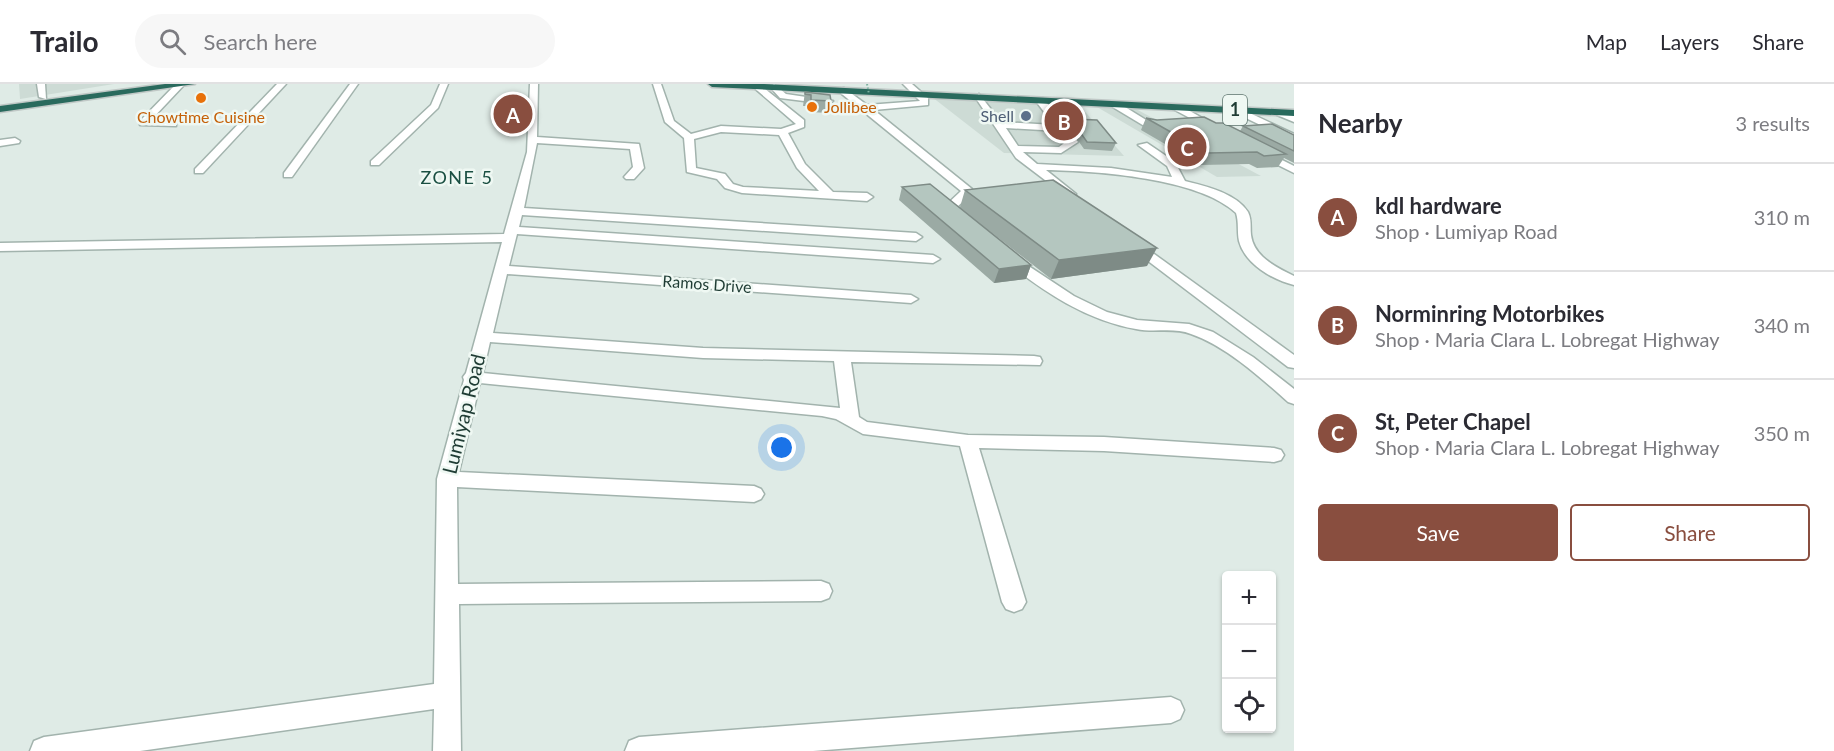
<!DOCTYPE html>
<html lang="en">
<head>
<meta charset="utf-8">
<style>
  body { margin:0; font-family:Lato,sans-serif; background:#f7f7f7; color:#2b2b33 }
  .controls { position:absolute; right:18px; bottom:18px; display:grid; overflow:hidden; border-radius:6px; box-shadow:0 2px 4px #0004 }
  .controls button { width:54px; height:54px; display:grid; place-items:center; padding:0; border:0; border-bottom:2px solid #e1e1e2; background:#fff; color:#2b2b33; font:30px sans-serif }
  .you { position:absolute; left:782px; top:364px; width:21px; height:21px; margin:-15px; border:4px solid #fff; border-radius:50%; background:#1a73e8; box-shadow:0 0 0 9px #1a73e833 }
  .badge { display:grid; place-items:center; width:39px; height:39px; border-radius:50%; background:#894e3f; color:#fff; font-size:20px; font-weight:700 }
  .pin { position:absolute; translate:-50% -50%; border:3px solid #fff; box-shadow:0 2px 6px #0006 }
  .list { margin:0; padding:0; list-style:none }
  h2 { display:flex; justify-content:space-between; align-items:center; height:78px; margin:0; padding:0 24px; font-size:26px }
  h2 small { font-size:20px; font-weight:400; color:#7c7c81 }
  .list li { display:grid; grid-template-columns:39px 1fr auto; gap:18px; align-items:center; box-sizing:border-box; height:108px; padding:0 24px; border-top:2px solid #e1e1e2 }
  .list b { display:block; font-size:22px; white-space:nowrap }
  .list p { margin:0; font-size:20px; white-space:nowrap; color:#7c7c81 }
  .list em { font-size:20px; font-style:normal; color:#7c7c81 }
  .actions { display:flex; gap:12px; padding:18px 24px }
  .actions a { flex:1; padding:14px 0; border:2px solid #894e3f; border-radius:6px; text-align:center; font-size:21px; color:#894e3f }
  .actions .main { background:#894e3f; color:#fff }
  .icon { flex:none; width:33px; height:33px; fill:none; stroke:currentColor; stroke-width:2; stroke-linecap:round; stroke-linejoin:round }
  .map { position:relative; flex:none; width:1294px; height:667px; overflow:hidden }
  header { display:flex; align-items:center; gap:36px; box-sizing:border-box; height:84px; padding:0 30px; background:#fff; border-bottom:2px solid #e1e1e2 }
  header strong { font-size:28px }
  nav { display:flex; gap:33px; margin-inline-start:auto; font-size:21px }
  .search { width:420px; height:54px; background:#f7f7f7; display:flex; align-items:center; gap:15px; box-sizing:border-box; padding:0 21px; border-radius:33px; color:#7c7c81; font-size:22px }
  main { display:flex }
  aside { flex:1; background:#fff }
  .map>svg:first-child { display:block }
  .built { fill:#cddbd5 }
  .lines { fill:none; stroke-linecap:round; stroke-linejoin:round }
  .minor-casing { stroke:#a2b3ad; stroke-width:3 }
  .highway-casing { stroke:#c0c8c6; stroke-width:3 }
  .minor { fill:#fff; fill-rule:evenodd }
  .highway { fill:#296a5d; fill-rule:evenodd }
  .path-bridge { stroke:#7db1a1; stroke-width:2; stroke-dasharray:1.5 2; stroke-linecap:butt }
  .wall { fill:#9baaa4 }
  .shaded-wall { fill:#7e8b86 }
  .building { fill:#b4c6bf; stroke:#7e8b86; stroke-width:1.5 }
  .food-dot { fill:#e8710a; stroke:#eff8f3; stroke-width:2 }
  .service-dot { fill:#5c6f8a; stroke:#eff8f3; stroke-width:2 }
  .labels { text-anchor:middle; stroke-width:5; stroke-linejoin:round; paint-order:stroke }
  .far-food-label { font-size:16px; fill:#c56008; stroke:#eff8f3; text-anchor:start }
  .far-service-label { font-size:16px; fill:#4e5e75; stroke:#eff8f3; text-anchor:end }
  .far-street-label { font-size:16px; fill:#1f3c34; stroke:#eff8f3 }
  .shield { fill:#eff8f3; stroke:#5d746d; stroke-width:1.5 }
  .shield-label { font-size:18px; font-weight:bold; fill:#1f3c34 }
  .far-neighbourhood-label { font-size:18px; letter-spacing:1.5px; fill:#1a4f42; stroke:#eff8f3 }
  .street-label { font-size:20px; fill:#1f3c34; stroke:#eff8f3 }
</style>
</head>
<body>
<header>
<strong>Trailo</strong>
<div class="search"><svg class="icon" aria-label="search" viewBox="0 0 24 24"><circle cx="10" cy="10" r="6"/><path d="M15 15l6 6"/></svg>Search here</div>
<nav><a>Map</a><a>Layers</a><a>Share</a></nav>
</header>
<main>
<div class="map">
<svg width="1294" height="667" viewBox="0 0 1294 667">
  <rect width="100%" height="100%" fill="#dfebe6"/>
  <g class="built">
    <path d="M19 0H114L20 15Z"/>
    <path d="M932 13 1080 22 1124 72 1004 69Z"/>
    <path d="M1097 23 1134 24 1261 92 1217 93Z"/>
  </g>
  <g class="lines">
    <g class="minor-casing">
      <g id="minor">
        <path d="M37 0H45L46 15 39 13Z"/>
        <path d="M176 0H185L151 36 173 37 176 38V42L140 41V37Z"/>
        <path d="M277 0H286L203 89H195V85Z"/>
        <path d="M350 0H358L292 93H284V89Z"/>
        <path d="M440 0H448L438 24 379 81H371V77L431 21Z"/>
        <path d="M530 0H538L537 53 639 60 644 84 634 95H626L624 93 633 83 630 65 537 59 524 124 916 149 922 153 916 157 522 131 519 143 933 171 940 175 933 179 517 150 509 182 911 211 918 215 911 219 507 190 493 249 703 264 1034 272 1040 273 1042 277 1040 281 851 278 859 333 867 338 968 351 1104 353 1274 364 1281 366 1284 371 1281 376 1274 378 1104 367 979 364 1026 518 1022 525 1014 528 1006 525 1002 518 960 362 863 350 836 335 822 332 480 299 459 388 754 402 761 405 764 410 761 415 754 418 457 403 458 500 821 497 829 500 832 507 829 514 821 517 459 520 461 667H433L434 625 140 667H30L34 657 44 653 434 600 437 395 464 296 463 293 466 289 502 158 0 167V159L504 150 527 68ZM490 258 703 274 834 277 840 324 483 289Z"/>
        <path d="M653 0H661L674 37 691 50 721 42 781 45 796 40 752 2 759 0 804 36V43L788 49 805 80 833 108 867 109 873 113 867 117 742 109 725 104 717 95 687 88 684 54 665 38ZM721 48 779 51 797 84 819 107 743 103 733 100 725 90 696 84 694 55Z"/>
        <path d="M774 0 786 10 833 17 828 20 780 14 770 3Z"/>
        <path d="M903 0H912L928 14V21L874 26 972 105V109L956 124 966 132V138H958L943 124 961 107 837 6 844 4 867 21 920 17Z"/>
        <path d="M979 10 1001 38 1054 41 1035 16 1043 14 1078 58 1061 69 1023 68 1037 80 1111 84 1172 93 1167 82 1138 61 1147 59 1175 78 1185 97C1205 102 1236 109 1248 128 1252 136 1250 143 1251 151 1254 173 1276 183 1294 192V201C1273 196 1245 180 1239 157 1237 148 1239 138 1236 129 1199 94 1097 87 1046 86L1076 110 1066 112 1016 74 975 13ZM1006 44 1059 47 1067 57 1059 63 1018 62Z"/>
        <path d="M1111 18H1117L1159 44 1151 46 1111 22Z"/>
        <path d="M1173 21H1179L1222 45 1214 47 1173 25Z"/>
        <path d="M1233 24H1239L1294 50V57L1233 28Z"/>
        <path d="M1280 26 1294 32V38L1277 31V27Z"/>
        <path d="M15 54 20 57 19 59 0 62V56Z"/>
        <path d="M1260 65 1294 82V89L1256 70 1255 68Z"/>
        <path d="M1132 154 1294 271V284L1288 283 1127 161V155Z"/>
        <path d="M1009 169 1074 212 1107 228 1137 236 1189 240 1213 248 1253 273 1294 305V320L1288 318C1260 293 1226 262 1191 250 1174 243 1154 249 1136 245 1086 236 1044 208 1004 176L1002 173Z"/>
        <path d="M1171 613 1180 617 1184 626 1180 635 1171 639 813 667H625L629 657 639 653Z"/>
      </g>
    </g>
    <g class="highway-casing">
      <g id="highway">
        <path d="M165 0H195L0 28V22Z"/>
        <path d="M708 0H764L1294 26V32L712 3Z"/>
      </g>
    </g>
    <use href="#minor" class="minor"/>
    <use href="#highway" class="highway"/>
    <path class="path-bridge" d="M867 0 869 10"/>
  </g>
  <g class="wall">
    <path d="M805 8 831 17 829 29 809 28V22H803Z"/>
    <path d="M1146 34 1157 36 1216 39 1240 47 1243 42 1294 51V79L1284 74 1278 83 1257 84 1249 80 1201 81 1141 46Z"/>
    <path d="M1071 35 1116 59 1112 67 1084 65 1068 42Z"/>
    <path d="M902 103 960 123 965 106 1147 182 1051 195 987 145 1031 181 1026 195 994 199 899 116Z"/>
  </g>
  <g class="shaded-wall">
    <path d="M1157 164 1147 182 1051 195 1059 176Z"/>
    <path d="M1031 181 1026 195 994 199 999 185Z"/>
  </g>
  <g class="building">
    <path d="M805 8 830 11 831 17 811 16V11L805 10Z"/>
    <path d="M1204 33 1216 39H1224L1286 70 1264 72 1257 68 1208 69 1146 34 1157 36Z"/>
    <path d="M1071 35 1097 36 1116 59 1087 58Z"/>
    <path d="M1272 40 1294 51V67L1243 42Z"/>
    <path d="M1053 96 1157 164 1059 176 965 106Z"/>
    <path d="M930 100 1031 181 999 185 902 103Z"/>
  </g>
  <g class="food-dot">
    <circle cx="201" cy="14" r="6"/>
    <circle cx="812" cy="23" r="6"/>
  </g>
  <circle class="service-dot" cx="1026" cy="32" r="6"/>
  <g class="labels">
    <g class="far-food-label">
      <text x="824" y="29">Jollibee</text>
      <text x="201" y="39" text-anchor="middle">Chowtime Cuisine</text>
    </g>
    <g class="far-service-label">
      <text x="1014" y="38">Shell</text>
    </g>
    <g class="far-street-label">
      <text transform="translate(707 200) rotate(4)" y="6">Ramos Drive</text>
    </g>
    <rect class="shield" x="1223" y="11" width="24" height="30" rx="4.5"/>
    <g class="shield-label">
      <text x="1235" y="32">1</text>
    </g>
    <g class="far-neighbourhood-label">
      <text x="457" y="100">ZONE 5</text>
    </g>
    <g class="street-label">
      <text transform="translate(464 330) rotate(-76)" y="7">Lumiyap Road</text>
    </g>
  </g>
</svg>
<div class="controls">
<button>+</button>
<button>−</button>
<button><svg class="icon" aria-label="locate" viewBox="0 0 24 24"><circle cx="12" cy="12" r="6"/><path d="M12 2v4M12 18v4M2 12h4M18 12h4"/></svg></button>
</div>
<div class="you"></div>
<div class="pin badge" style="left:513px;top:30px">A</div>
<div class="pin badge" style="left:1064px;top:37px">B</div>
<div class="pin badge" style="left:1187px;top:63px">C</div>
</div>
<aside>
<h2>Nearby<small>3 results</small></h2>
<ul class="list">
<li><span class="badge">A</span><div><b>kdl hardware</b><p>Shop · Lumiyap Road</p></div><em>310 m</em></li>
<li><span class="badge">B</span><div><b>Norminring Motorbikes</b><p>Shop · Maria Clara L. Lobregat Highway</p></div><em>340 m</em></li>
<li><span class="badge">C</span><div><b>St, Peter Chapel</b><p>Shop · Maria Clara L. Lobregat Highway</p></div><em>350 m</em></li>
</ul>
<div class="actions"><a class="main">Save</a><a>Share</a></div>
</aside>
</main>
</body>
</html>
